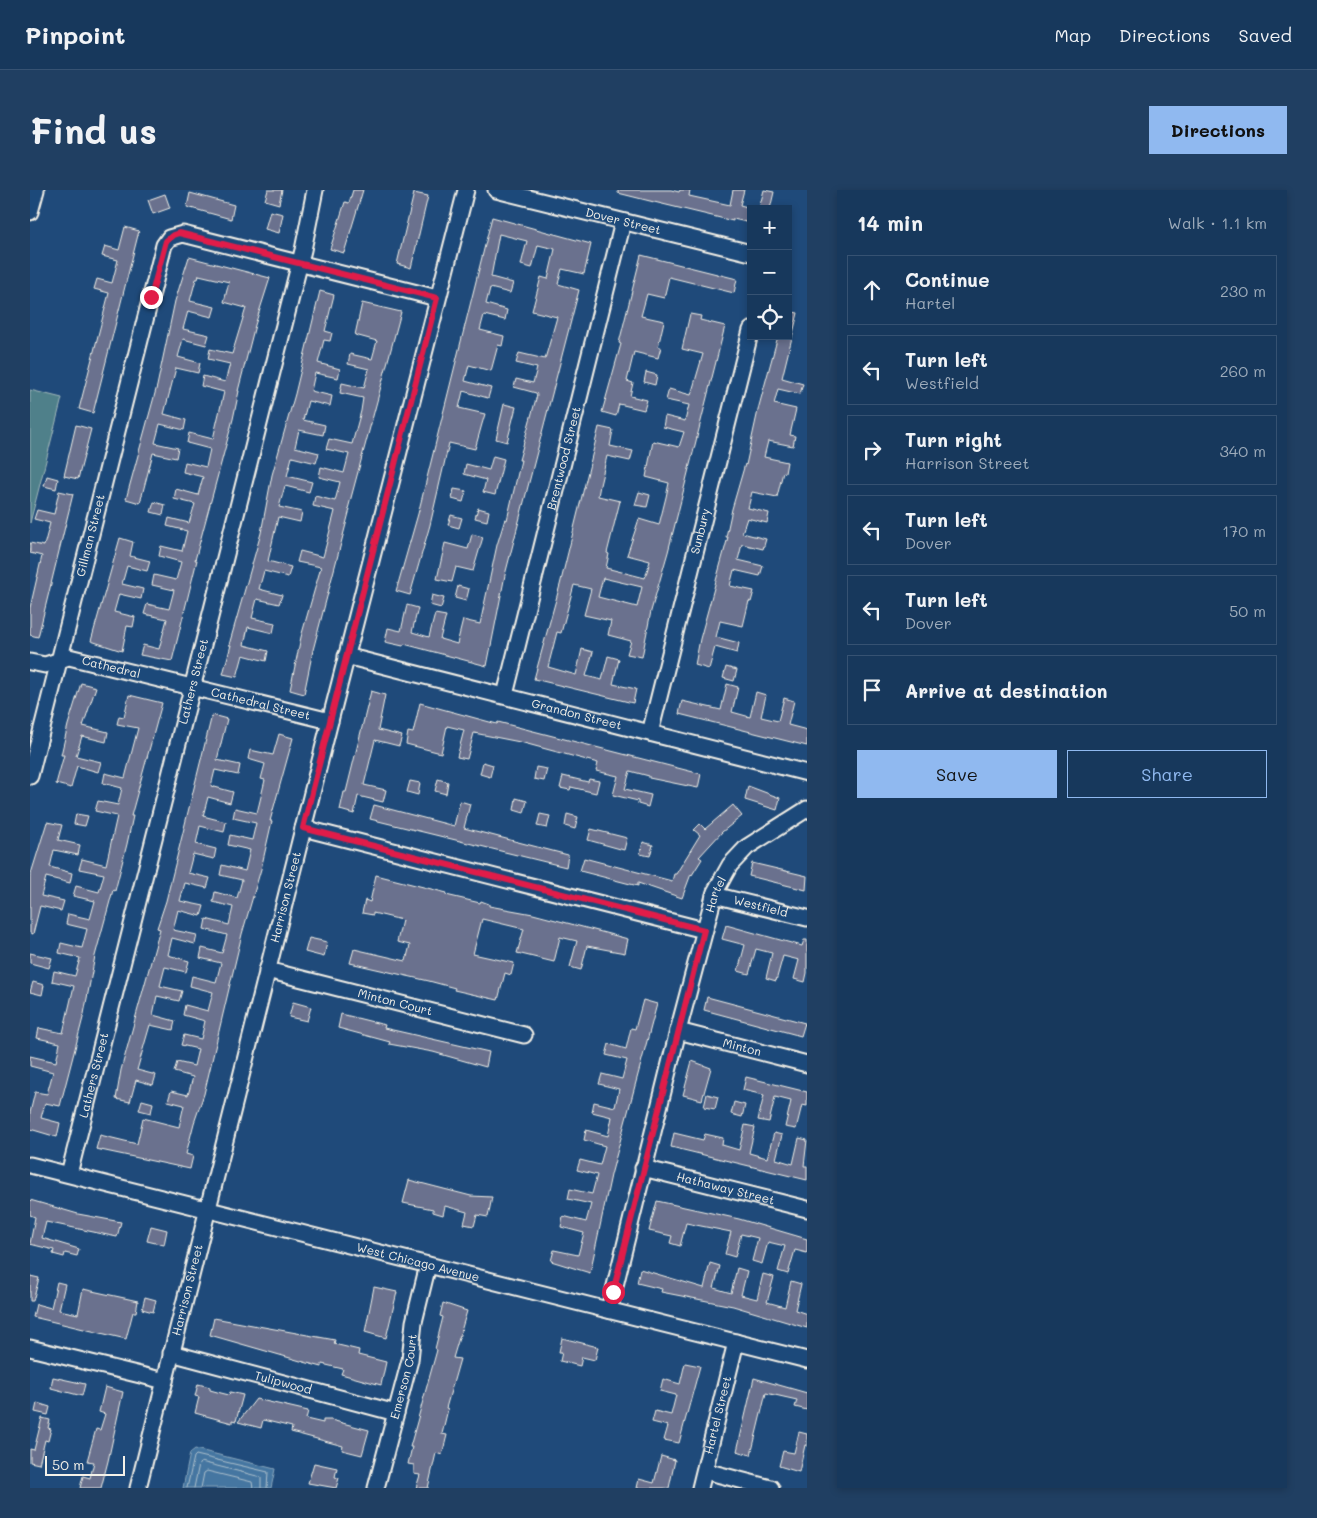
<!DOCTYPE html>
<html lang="en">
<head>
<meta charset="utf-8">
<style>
  body { margin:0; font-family:Mali,sans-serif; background:#203f62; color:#f1f3f6 }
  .controls { position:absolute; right:15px; top:15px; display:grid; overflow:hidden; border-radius:0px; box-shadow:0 2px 8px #0003 }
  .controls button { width:45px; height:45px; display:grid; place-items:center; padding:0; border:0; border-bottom:1px solid #365272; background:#17385c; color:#f1f3f6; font:25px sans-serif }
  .scale { position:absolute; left:15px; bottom:12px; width:80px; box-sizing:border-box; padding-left:5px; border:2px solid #f4f1e8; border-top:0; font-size:14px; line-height:18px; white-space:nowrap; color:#f4f1e8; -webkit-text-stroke:4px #1f4a7a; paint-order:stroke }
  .stop { position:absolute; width:15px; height:15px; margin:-11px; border:4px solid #e11d48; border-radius:50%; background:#fff }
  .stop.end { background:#e11d48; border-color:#fff; box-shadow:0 1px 5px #0008 }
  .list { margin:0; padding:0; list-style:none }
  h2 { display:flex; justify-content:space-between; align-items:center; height:65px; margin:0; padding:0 20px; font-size:21px }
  h2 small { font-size:16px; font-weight:400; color:#9eacbb }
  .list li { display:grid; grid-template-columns:32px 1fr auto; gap:15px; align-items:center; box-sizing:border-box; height:70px; margin:0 10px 10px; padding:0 10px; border:1px solid #365272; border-radius:0px }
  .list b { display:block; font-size:19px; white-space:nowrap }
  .list p { margin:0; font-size:16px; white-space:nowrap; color:#9eacbb }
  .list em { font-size:16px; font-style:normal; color:#9eacbb }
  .actions { display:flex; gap:10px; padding:15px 20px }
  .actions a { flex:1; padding:11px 0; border:1px solid #90b9f0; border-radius:0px; text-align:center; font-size:18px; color:#90b9f0 }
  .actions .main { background:#90b9f0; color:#111 }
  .icon { flex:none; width:28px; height:28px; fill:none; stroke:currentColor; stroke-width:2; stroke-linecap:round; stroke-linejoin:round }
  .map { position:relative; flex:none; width:777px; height:1298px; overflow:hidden; border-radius:0px }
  header { display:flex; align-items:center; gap:30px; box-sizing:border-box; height:70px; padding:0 25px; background:#17385c; border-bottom:1px solid #365272 }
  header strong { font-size:24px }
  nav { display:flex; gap:28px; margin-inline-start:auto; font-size:18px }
  .intro { display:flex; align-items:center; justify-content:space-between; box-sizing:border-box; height:120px; padding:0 30px }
  h1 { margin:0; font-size:35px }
  .button { padding:12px 22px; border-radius:0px; background:#90b9f0; color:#111; font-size:18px; font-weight:700 }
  main { display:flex; gap:30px; padding:0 30px }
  aside { flex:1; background:#17385c; border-radius:0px; box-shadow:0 2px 8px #0003 }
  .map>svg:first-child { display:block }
  .green { fill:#4f808a; stroke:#a2b8b9 }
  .water { fill:#4476a1; stroke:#8aa7bd }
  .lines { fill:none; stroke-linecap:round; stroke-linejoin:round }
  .shore { stroke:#aec0cc; stroke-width:1 }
  .building { fill:#6a718e; stroke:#f4f1e8; fill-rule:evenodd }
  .minor-casing { stroke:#f4f1e8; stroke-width:19 }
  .minor { stroke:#1f4a7a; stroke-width:15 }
  .route { stroke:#e11d48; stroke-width:6 }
  .labels { text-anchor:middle; stroke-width:5; stroke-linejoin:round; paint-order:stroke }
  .street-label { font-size:12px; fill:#f4f1e8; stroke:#1f4a7a }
</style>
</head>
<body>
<header>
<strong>Pinpoint</strong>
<nav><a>Map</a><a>Directions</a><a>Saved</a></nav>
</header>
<div class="intro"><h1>Find us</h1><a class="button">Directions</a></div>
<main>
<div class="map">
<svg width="777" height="1298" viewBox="0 0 777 1298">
  <rect width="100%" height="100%" fill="#1f4a7a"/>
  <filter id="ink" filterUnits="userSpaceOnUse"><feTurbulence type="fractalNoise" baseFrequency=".02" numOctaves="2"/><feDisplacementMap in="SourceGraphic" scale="10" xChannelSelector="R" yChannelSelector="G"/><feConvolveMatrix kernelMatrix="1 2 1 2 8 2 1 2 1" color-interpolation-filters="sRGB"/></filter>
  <g filter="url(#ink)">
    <path class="green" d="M0 200 32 208 0 333Z"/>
    <path class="water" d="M165 1259 245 1279 241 1298H153L160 1263Z"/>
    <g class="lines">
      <g class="shore">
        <path d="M157 1298 164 1267 166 1265 238 1282 237 1298"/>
        <path d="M164 1298 169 1274 171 1272 231 1287V1298"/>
        <path d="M171 1298 174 1283 177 1281 222 1292 223 1298"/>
      </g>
    </g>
    <g class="building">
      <path d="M238 0H252L249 14 235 10Z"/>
      <path d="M323 0H333L314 63 300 59 315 12 319 13Z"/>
      <path d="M588 0H641L649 2 650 0H660L659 6 700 15 703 0H714L710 15 721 18V33L703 29V31L624 12 588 3Z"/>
      <path d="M734 0 744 2 740 19H729Z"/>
      <path d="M160 3 204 15 201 29 157 17Z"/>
      <path d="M384 3 398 6 381 78 367 74Z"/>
      <path d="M135 4 140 18 123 24 118 10Z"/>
      <path d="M240 21 253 24 249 43 235 39Z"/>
      <path d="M462 27 561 54 554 84 532 79 528 94 549 100 475 385 457 476 374 454 373 456 355 452 358 438 371 441 377 415 388 418 382 442 399 447 405 424 416 426 410 449 427 454 433 430 450 434 467 355 475 329 477 330 491 270H489L507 205 506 203 484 197 486 189 503 193 507 178 486 173 489 163 515 169 527 127 502 121 511 87 518 89 525 59 508 55 502 78 491 75 497 51 469 44 461 87 483 93 480 103 460 98 456 114 477 120 475 130 454 125 450 140 474 146 472 156 468 155 461 181 439 175 435 191 461 198 458 208 433 201 429 218 455 224 452 234 445 259 419 253 400 335 380 405 366 401 388 324Z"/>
      <path d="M95 37 109 41 63 223 49 219 79 103 64 99 67 89 82 93 88 70 72 66 75 56 89 60Z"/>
      <path d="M611 65 707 89 704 103 639 87 634 108 617 104 611 126 634 131 628 157H631L628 168 604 162 597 191 603 193 600 206 617 210 614 220 589 214 586 226 572 222 591 154 589 153Z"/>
      <path d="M159 67 240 88 225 135 208 201H209L203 229 165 370H167L142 471 110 465 113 455 129 459 137 429 114 424 117 414 139 419 144 400 122 395 124 385 146 390 151 372 129 366 131 356 152 361 157 341 137 336 139 328 159 333 165 314 144 309 146 299 168 305 173 287 153 282 155 272 176 277 180 259 157 253 159 243 183 249 194 202 171 196 173 186 195 192 200 174 178 169 180 159 202 164 216 118 194 112 199 92 169 85 168 89H166L160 111 185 117 182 127 158 121 153 139 179 145 176 155 153 149 148 167 170 173 168 183 146 178 134 224 156 230 154 240 130 234 125 253 148 258 146 268 123 263 110 313 96 309 127 196 145 111Z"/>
      <path d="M290 101 304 105 295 141 302 143 300 151 294 150 288 173 310 179 308 188 285 183 281 201 302 206 300 216 278 211 273 230 295 235 293 245 269 240 265 257 289 263 286 273 262 267 257 286 282 292 279 302 255 296 249 317 272 322 270 332 248 327 238 371 261 377 258 387 234 381 229 399 252 405 249 414 227 409 222 428 245 433 243 443 218 437 214 455 238 461 236 471 213 465 207 487 193 484 201 455H199L231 343 242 285 265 204Z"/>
      <path d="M332 113 371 122 318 319H320L283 460 274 504 260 500 271 447 291 377 267 372 270 361 293 367 305 321 283 316 285 306 305 311 310 292 289 287 291 277 314 283 319 264 296 259 299 249 322 254 331 221 333 208 310 203 312 193 334 198 339 179 318 174 320 164 342 169 347 151 325 145Z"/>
      <path d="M758 121 768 123 752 188 773 194 770 204 748 199 744 214 766 219 760 245 765 246 763 256 738 251 734 267 757 272 755 283 753 282 747 307 722 302 718 318 739 323 737 333 717 328 712 343 736 349 733 359 712 354 708 370 733 376 730 386 704 380 700 396 724 401 721 412 719 411 713 436 690 431 686 447 709 453 707 463 685 457 679 479 665 475 670 449 698 347H696L702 319 715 274 716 275 729 216 748 146H758Z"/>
      <path d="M660 124 671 126 670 130 695 136 638 362 621 421 612 467 597 464 601 451 578 445 581 431 554 425 561 399 544 395 531 443 527 442 518 477 546 485 552 459 563 462 556 486 572 490 578 466 589 469 583 494 606 499 603 513 504 489 530 395 569 237 583 240 580 256 603 261 600 271 577 266 570 295 568 306 590 311 577 363 579 364 576 378 615 388 620 371 597 365 609 329 629 335 636 307 639 293 616 287 623 251 649 257 654 242 633 237 635 226 655 231 659 215 636 210 639 199 661 205 673 164 652 159ZM573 388 612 397 607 417 568 407Z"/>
      <path d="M616 182 627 185 625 195 614 192Z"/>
      <path d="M474 214 486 217 477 252 466 249Z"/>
      <path d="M46 235 61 239 48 289 34 286Z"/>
      <path d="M463 266 474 269 465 305 453 302 456 290 434 284 436 274 459 280Z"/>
      <path d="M17 286 28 289 26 299 14 296Z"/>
      <path d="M424 299 436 301 433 312 422 309Z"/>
      <path d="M29 301 43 304 8 447 0 445V418L12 366 0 363V353L14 356 20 333 4 329 7 320 24 324Z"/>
      <path d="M609 302 620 305 617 317 605 315Z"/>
      <path d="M124 312 135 315 133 325 121 322Z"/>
      <path d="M448 318 459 321 457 331 445 328Z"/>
      <path d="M421 325 432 328 429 338 418 335Z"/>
      <path d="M442 344 453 347 443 381 426 377 422 392 407 389 415 353 438 359Z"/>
      <path d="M90 348 103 352 100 366 120 371 117 381 97 376 92 394 113 399 111 409 89 404 84 422 105 427 103 437 97 436 92 461 61 451Z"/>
      <path d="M428 396 439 399 436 411 425 408Z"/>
      <path d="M402 405 414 408 411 418 400 415Z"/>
      <path d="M696 477 707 480 704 491 693 488Z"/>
      <path d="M51 493 66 497 53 536 78 542 76 552 52 546 46 566 71 572 68 582 47 576 41 598 26 594 34 565H31L38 535Z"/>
      <path d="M697 494 708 497 702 522 720 527 726 502 736 505 731 527 748 531 754 508 764 511 758 535 777 540V556L649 524 652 511 691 520Z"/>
      <path d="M341 501 355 505 348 540 372 546 369 556 345 550 334 595 356 600 353 612 328 606 324 624 310 620 314 602H316Z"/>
      <path d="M99 505 132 513 101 626H103L97 654 85 701 83 700 65 766 54 824 30 916 15 913 11 928 30 933 27 947 0 939V923L5 902 17 904 23 882 0 876V866L26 872 30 853 7 848 9 838 33 843 44 796 22 791 24 781 45 786 50 768 29 763 31 753 52 758 57 739 36 734 38 724 60 729 65 711 43 706 46 696 69 702 74 684 49 679 52 669 76 675 87 626 65 621 68 611 88 615 92 598 73 593 75 583 95 588 108 538 87 534 89 526 94 527Z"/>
      <path d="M390 513 467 534 468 532 671 584 668 598 619 588V586L600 581 595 599 621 605 618 617 608 614V611L583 605 588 586 566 581 568 573 490 552 444 543 437 569 427 567 434 540 417 536 411 563 376 554 378 542 383 543Z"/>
      <path d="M182 525 197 529 187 570 210 575 208 585 185 580 181 596 203 602 200 613 178 607 173 626 196 632 194 642 170 636 166 654 186 659 184 669 163 664 158 683 180 688 177 698 155 693 150 711 174 716 171 726 148 720 143 740 167 745 165 754 142 748 138 765 159 771 156 782 135 777 130 796 152 801 149 811 127 806 123 825 145 831 143 840 120 835 107 880 126 885 123 895 106 890 100 912 86 909 91 880 130 739 127 738 136 711Z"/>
      <path d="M249 544 263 548 240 631H242L231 679 212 744 174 904 164 933 156 964 163 966 160 979 66 959 70 945 107 954 113 928 149 937 154 915 138 911 141 901 158 905 163 887 144 882 147 872 164 876 168 859 151 855 154 845 171 849 175 831 153 825 155 815 178 821 183 802 160 796 162 786 186 792 191 773 170 768 172 758 192 763 197 745 174 739 176 729 199 735 203 717 183 712 185 702 207 708 212 690 190 685 192 675 215 681 220 660 198 655 200 645 222 650 226 633 203 628 205 618 227 623 235 590 231 589 235 574 218 569 220 560 243 565Z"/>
      <path d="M453 572 463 575 460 587 450 584Z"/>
      <path d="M506 577 517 579 514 591 504 589Z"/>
      <path d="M533 586 558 592 559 589 569 591 566 603 541 597 540 600 530 598Z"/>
      <path d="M408 589 418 592 416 604 405 601Z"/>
      <path d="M380 591 390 593 388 605 377 602Z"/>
      <path d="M718 596 750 608 747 620 715 610Z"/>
      <path d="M486 608 497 611 494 623 484 620Z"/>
      <path d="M430 611 440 614 434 638 538 665 536 677 340 629 344 615 424 636Z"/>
      <path d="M703 615 712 626 692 642 669 667 672 669 662 685 661 684 652 708 608 693V696L550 681 554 668 642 691 644 684H646L670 645 664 640 670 634 675 639Z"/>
      <path d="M46 624 58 626 55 636 44 634Z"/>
      <path d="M510 624 520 626 517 638 507 636Z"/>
      <path d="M537 624 548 627 545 639 535 636Z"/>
      <path d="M17 632 32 635 28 650 50 655 48 665 24 660 20 677 42 683 40 693 16 687 11 706 34 711 31 721 10 716 3 744 0 743V687Z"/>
      <path d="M561 639 597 648 594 660 558 650Z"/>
      <path d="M613 652 623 655 620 666 610 664Z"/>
      <path d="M722 673 777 686 776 700 719 686Z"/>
      <path d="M346 685 417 703 416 705 450 713 451 711 459 714V716L503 724 598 749 595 763 557 756 551 780 540 777 547 751 530 747 524 772 487 763 494 739 452 729 443 764 484 773 481 785 475 783 468 810 424 800 425 798 399 791 320 773 324 759 376 771 380 755 367 752 372 730 343 723V725L332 723 335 710 340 712Z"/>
      <path d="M696 735 772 756 774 750H777V783L775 792 764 789 769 770 753 766 746 791 736 788 742 763 726 759 719 784 708 781 715 755 692 749Z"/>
      <path d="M279 748 297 752 294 767 275 762Z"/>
      <path d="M0 763 22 768 19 778 0 773Z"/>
      <path d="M3 792 14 795 12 805 0 802Z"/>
      <path d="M677 807 775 833 771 846 674 820Z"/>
      <path d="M613 810 627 814 581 985 560 1083 521 1071 524 1060 548 1065 554 1043 531 1037 533 1026 556 1032 561 1014 538 1009 540 999 562 1004 567 985 547 980 550 970 570 975 575 956 554 950 556 940 578 946 582 927 562 922 564 912 585 917 589 899 569 894 572 884 592 889 597 870 576 865 579 854 596 859 601 838 605 839Z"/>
      <path d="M263 812 281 817 277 831 259 827Z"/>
      <path d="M311 824 355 835 354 838 459 862 456 877 403 862 359 854 360 852 308 838Z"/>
      <path d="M662 871 681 878 672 910 653 905Z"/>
      <path d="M716 887 777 902V916L772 915 766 939 755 937 761 911 745 907 739 932 728 930 734 905 713 900Z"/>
      <path d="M677 904 688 907 685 919 674 917Z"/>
      <path d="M112 910 123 913 121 923 109 920Z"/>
      <path d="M704 912 715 915 712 927 701 924Z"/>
      <path d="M715 935 725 937 719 963 737 968 744 943 752 945 746 969 763 974 769 948 777 950 774 976H777V990L641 957 644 943 673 950 675 944 693 948 692 955 709 960Z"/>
      <path d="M379 990 441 1006 462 1007 458 1027 447 1025 444 1036 434 1034 437 1022 415 1016 413 1025 403 1022V1019L373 1013Z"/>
      <path d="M0 1010 48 1024 91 1032 87 1047 16 1032 12 1048 49 1059 47 1066 35 1063 34 1067 23 1064 24 1060 0 1054 5 1027 0 1025Z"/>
      <path d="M627 1011 709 1029 777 1049V1063L765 1060 758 1084 748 1081 755 1056 738 1052 732 1074 722 1071 728 1048 711 1044 705 1067 695 1064 701 1042 656 1033 650 1056 640 1053 642 1046 619 1041Z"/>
      <path d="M121 1036 137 1040 134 1055 117 1051Z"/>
      <path d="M680 1073 690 1076 684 1098 701 1103 707 1078 717 1081 711 1105 727 1109 733 1084 744 1087 737 1112 755 1117 761 1091 771 1094 765 1120 777 1124V1138L703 1116 631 1102 632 1099 607 1093 610 1079 674 1098Z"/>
      <path d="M0 1086 9 1088 3 1111H0Z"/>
      <path d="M27 1092 35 1094 29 1120 48 1124 53 1099 108 1111 106 1122H103L96 1149 3 1127 6 1114 21 1118Z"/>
      <path d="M344 1097 367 1102 356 1148 335 1142Z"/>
      <path d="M115 1107 126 1110 123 1122 112 1119Z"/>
      <path d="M413 1113 437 1121 423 1168 430 1169 416 1218 418 1219 412 1244 417 1245 412 1265 406 1263 398 1298H386L390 1285 384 1284V1275L378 1274 382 1257H380L407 1160 405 1159 413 1127 410 1126Z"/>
      <path d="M184 1128 305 1150 304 1154 329 1160 328 1165 356 1172 351 1195 311 1184 313 1179 292 1174V1177L281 1174 180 1145Z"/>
      <path d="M532 1148 568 1157 565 1170 552 1167 550 1176 530 1171 532 1162H529Z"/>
      <path d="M655 1173 670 1176 649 1253 634 1250 638 1236 622 1232 625 1221 641 1225 646 1205 630 1201 633 1189 650 1194Z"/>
      <path d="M23 1187 55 1194 52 1206 21 1198Z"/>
      <path d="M724 1188 777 1203V1220L765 1217 767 1210 736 1203 721 1265 707 1261Z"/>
      <path d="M168 1194 180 1197V1200L191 1203 199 1205 200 1202 213 1205 206 1231 202 1230V1233L165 1223 169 1207 165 1206Z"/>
      <path d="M75 1197 93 1202 78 1271 71 1298H50L53 1286 60 1288 64 1272 57 1271 66 1239 70 1240 75 1224 69 1222Z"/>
      <path d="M226 1209 278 1221 276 1229 293 1233V1230H301L339 1240 332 1265 312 1260 313 1256 261 1242 262 1237 233 1230 231 1238 208 1232Z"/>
      <path d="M7 1213 20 1217 18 1225 5 1222Z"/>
      <path d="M12 1228 20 1230 18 1238 21 1239 18 1251 15 1250 9 1274 0 1272V1259L4 1260Z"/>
      <path d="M769 1242 777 1244V1256L775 1255 769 1282 749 1276 753 1261 764 1263Z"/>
      <path d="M631 1266 645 1270 639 1298H607L609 1289 624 1293Z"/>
      <path d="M284 1273 307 1278 305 1287 309 1288 306 1298 278 1293Z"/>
    </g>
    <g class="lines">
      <g class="minor-casing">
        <g id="minor">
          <path id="s1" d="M466 0 721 63"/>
          <path d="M0 22 6 0"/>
          <path id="s2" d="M316 466 777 583"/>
          <path id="s3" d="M0 472 15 475 39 467 300 531"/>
          <path id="s4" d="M475 505 593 32"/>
          <path id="s5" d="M620 543 721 140"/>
          <path id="s6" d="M0 586 134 55 139 48 153 44 407 108"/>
          <path d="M273 638 674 740"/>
          <path id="s7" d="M684 705 777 728"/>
          <path id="s8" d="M237 780 494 845"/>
          <path id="s9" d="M648 841 777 874"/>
          <path id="s10" d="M0 975 777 1170"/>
          <path id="s11" d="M613 978 777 1019"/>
          <path id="s12" d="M39 984 273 60 285 0"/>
          <path id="s13" d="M579 1120 648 841 685 702 700 675 717 657 777 619"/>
          <path d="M0 1158 135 1191"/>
          <path id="s14" d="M141 1163 366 1223"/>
          <path d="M675 1281 741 1298"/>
          <path id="s15" d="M108 1298 300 531 436 0"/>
          <path id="s16" d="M346 1298 380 1170 384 1132 398 1075"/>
          <path id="s17" d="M670 1298 706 1152"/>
        </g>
      </g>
      <use href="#minor" class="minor"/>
    </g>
  </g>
  <g class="lines" filter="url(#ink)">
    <path class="route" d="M121 107 136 51 143 45 149 43 407 108 273 638 674 740 583 1102"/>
  </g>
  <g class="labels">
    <g class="street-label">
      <text dy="4" stroke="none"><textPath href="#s1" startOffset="131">Dover Street</textPath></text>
      <text dy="4" stroke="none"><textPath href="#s4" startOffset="244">Brentwood Street</textPath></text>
      <text dy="4" stroke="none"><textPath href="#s5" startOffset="208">Sunbury</textPath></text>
      <text dy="4" stroke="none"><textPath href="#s6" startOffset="248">Gillman Street</textPath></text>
      <text dy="4" stroke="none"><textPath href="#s3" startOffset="84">Cathedral</textPath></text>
      <text dy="4" stroke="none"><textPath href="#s12" startOffset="508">Lathers Street</textPath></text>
      <text dy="4" stroke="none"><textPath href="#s3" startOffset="238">Cathedral Street</textPath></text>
      <text dy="4" stroke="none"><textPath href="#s2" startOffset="238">Grandon Street</textPath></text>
      <text dy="4" stroke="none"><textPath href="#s13" startOffset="429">Hartel</textPath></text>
      <text dy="4" stroke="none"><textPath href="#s15" startOffset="609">Harrison Street</textPath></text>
      <text dy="4" stroke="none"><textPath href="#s7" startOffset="48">Westfield</textPath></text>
      <text dy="4" stroke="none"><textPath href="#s8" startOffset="132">Minton Court</textPath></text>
      <text dy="4" stroke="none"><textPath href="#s9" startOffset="66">Minton</textPath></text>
      <text dy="4" stroke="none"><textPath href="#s12" startOffset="102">Lathers Street</textPath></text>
      <text dy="4" stroke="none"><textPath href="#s11" startOffset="85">Hathaway Street</textPath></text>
      <text dy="4" stroke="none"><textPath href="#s10" startOffset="400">West Chicago Avenue</textPath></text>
      <text dy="4" stroke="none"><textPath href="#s15" startOffset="204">Harrison Street</textPath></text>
      <text dy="4" stroke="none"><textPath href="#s16" startOffset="115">Emerson Court</textPath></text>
      <text dy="4" stroke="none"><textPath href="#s14" startOffset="116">Tulipwood</textPath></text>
      <text dy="4" stroke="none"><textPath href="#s17" startOffset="75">Hartel Street</textPath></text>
    </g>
  </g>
</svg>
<div class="controls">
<button>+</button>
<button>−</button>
<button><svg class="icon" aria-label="locate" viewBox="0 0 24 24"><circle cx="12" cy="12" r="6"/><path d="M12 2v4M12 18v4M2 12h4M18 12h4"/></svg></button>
</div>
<div class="scale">50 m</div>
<div class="stop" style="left:583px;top:1102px"></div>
<div class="stop end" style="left:121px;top:107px"></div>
</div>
<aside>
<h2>14 min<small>Walk · 1.1 km</small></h2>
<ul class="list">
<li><svg class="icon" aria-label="ahead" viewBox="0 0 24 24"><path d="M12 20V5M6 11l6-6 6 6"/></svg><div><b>Continue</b><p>Hartel</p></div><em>230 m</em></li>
<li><svg class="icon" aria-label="left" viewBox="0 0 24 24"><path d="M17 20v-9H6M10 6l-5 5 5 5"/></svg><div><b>Turn left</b><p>Westfield</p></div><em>260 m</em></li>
<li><svg class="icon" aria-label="right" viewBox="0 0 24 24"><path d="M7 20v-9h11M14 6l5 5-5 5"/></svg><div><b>Turn right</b><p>Harrison Street</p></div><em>340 m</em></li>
<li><svg class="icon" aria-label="left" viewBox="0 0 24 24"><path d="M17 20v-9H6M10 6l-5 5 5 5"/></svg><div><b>Turn left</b><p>Dover</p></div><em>170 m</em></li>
<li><svg class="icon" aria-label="left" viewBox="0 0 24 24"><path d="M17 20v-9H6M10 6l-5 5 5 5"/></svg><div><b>Turn left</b><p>Dover</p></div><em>50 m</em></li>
<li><svg class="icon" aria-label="arrive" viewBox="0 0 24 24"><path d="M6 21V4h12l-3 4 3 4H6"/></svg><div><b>Arrive at destination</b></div></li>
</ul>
<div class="actions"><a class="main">Save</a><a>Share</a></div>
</aside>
</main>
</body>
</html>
